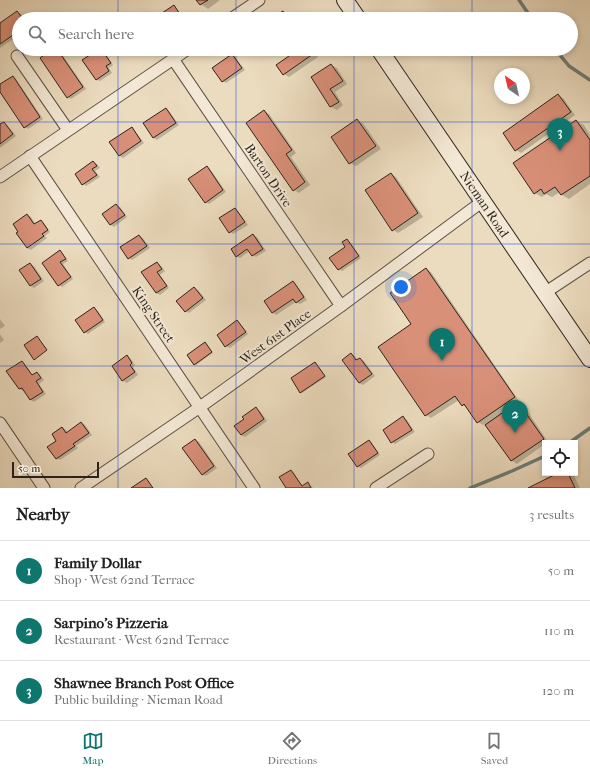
<!DOCTYPE html>
<html lang="en">
<head>
<meta charset="utf-8">
<style>
  body { margin:0; font-family:"IM FELL French Canon",serif; background:#f6f6f6; color:#202124 }
  .controls { position:absolute; right:12px; bottom:12px; display:grid; overflow:hidden; border-radius:0px; box-shadow:0 2px 6px #0003 }
  .controls button { width:36px; height:36px; display:grid; place-items:center; padding:0; border:0; border-bottom:1px solid #e0e0e0; background:#fff; color:#202124; font:20px sans-serif }
  .compass { position:absolute; left:494px; top:68px; width:36px; height:36px; border-radius:50%; background:#fff; box-shadow:0 2px 6px #0003; rotate:326deg }
  .scale { position:absolute; left:12px; bottom:10px; width:87px; box-sizing:border-box; padding-left:4px; border:2px solid #2d231c; border-top:0; font-size:11px; line-height:14px; white-space:nowrap; color:#2d231c; -webkit-text-stroke:3px #f3e8d5; paint-order:stroke }
  .you { position:absolute; left:401px; top:287px; width:14px; height:14px; margin:-10px; border:3px solid #fff; border-radius:50%; background:#1a73e8; box-shadow:0 0 0 6px #1a73e833 }
  .badge { display:grid; place-items:center; width:26px; height:26px; border-radius:50%; background:#0f766e; color:#fff; font-size:13px; font-weight:700 }
  .pin { position:absolute; translate:-50% -33px; filter:drop-shadow(0 1px 2px #0008) }
  .pin::after { content:''; position:absolute; top:21px; width:14px; height:12px; background:inherit; clip-path:polygon(0 0,100% 0,50% 100%) }
  .list { margin:0; padding:0; list-style:none }
  h2 { display:flex; justify-content:space-between; align-items:center; height:52px; margin:0; padding:0 16px; font-size:17px }
  h2 small { font-size:13px; font-weight:400; color:#757577 }
  .list li { display:grid; grid-template-columns:26px 1fr auto; gap:12px; align-items:center; box-sizing:border-box; height:60px; padding:0 16px; border-top:1px solid #e0e0e0 }
  .list b { display:block; font-size:15px; white-space:nowrap }
  .list p { margin:0; font-size:13px; white-space:nowrap; color:#757577 }
  .list em { font-size:13px; font-style:normal; color:#757577 }
  .icon { flex:none; width:22px; height:22px; fill:none; stroke:currentColor; stroke-width:2; stroke-linecap:round; stroke-linejoin:round }
  .map { position:relative; flex:none; width:590px; height:488px; overflow:hidden }
  .search { position:absolute; background:#fff; box-shadow:0 2px 6px #0003; left:12px; right:12px; top:12px; height:44px; display:flex; align-items:center; gap:10px; box-sizing:border-box; padding:0 14px; border-radius:22px; color:#757577; font-size:15px }
  .sheet { height:232px; background:#fff }
  nav { display:flex; justify-content:space-around; align-items:center; box-sizing:border-box; height:56px; border-top:1px solid #e0e0e0; background:#fff; font-size:11px; color:#757577 }
  nav a { display:grid; justify-items:center; gap:2px }
  nav .on { color:#0f766e }
  .map>svg:first-child { display:block }
  .shadow { fill:#0003 }
  .lines { fill:none; stroke-linecap:round; stroke-linejoin:round }
  .stream { stroke:#6e7e77; stroke-width:3.5 }
  .building { fill:#d99078; stroke:#2d231c }
  .street-casing { stroke:#5d5145; stroke-width:13 }
  .secondary-casing { stroke:#2d231c; stroke-width:18 }
  .street { stroke:#f3e8d5; stroke-width:11 }
  .secondary { stroke:#f3e8d5; stroke-width:16 }
  .grid { fill:none; stroke:#1d4ed8; stroke-width:1; stroke-opacity:0.55 }
  .labels { text-anchor:middle; stroke-width:4; stroke-linejoin:round; paint-order:stroke }
  .street-label { font-size:13px; fill:#2d231c; stroke:#f3e8d5 }
</style>
</head>
<body>
<div class="map">
<svg width="590" height="488" viewBox="0 0 590 488">
  <rect width="100%" height="100%" fill="#ecdcbf"/>
  <filter id="stains"><feTurbulence type="fractalNoise" baseFrequency=".005" numOctaves="4"/><feColorMatrix values="0 0 0 0 .2 0 0 0 0 .09 0 0 0 0 .02 0 0 0 .5 -.17"/></filter>
  <radialGradient id="worn" r=".72"><stop offset=".6" stop-color="#630" stop-opacity="0"/><stop offset="1" stop-color="#630" stop-opacity=".3"/></radialGradient>
  <g class="shadow">
    <path d="M198 0H220L208 9 201 4Z"/>
    <path d="M174 7 177 9 184 18 183 19H159Z"/>
    <path d="M17 12 21 14 24 19H19V35L0 48V24Z"/>
    <path d="M283 12 288 15 291 19H272Z"/>
    <path d="M55 49 59 50 86 89 71 99 68 97Z"/>
    <path d="M101 49 104 51 113 65 109 68 112 73 100 81 96 79Z"/>
    <path d="M126 49H141L132 55 129 53Z"/>
    <path d="M286 49H312L318 57 289 77 284 74 291 56Z"/>
    <path d="M232 55 235 57 245 70 226 83 223 81Z"/>
    <path d="M331 65 337 68 347 84 335 92 343 105 337 110 331 107 312 78Z"/>
    <path d="M13 77 16 79 43 119 28 129 25 127 0 91V86Z"/>
    <path d="M558 95 564 99 575 115 521 153 516 150Z"/>
    <path d="M166 109 169 111 179 125 157 140 154 138 144 124Z"/>
    <path d="M264 111 269 114 296 153 291 157 310 185 299 193 294 190Z"/>
    <path d="M357 120 363 123 381 149 356 166 350 163Z"/>
    <path d="M576 121 584 125 590 135V184L569 199 562 195 560 192 552 197 546 194 542 197 535 193Z"/>
    <path d="M4 123 7 125 16 136 0 148V126Z"/>
    <path d="M132 129 135 131 144 143 123 158 120 156 111 143Z"/>
    <path d="M93 162 97 164 100 168 95 171 100 177 86 186 83 184Z"/>
    <path d="M207 167 210 169 226 192 209 204 205 202Z"/>
    <path d="M391 174 396 177 423 217 398 233 393 230Z"/>
    <path d="M116 205 120 207 127 217 114 227 111 225 103 214Z"/>
    <path d="M235 209 238 211 248 225 233 234 230 232Z"/>
    <path d="M27 215 31 217 36 225 41 221 44 223 50 232 45 236 47 238 31 250 27 248Z"/>
    <path d="M253 235 257 237 266 251 256 257 253 255 250 251 240 258 236 256Z"/>
    <path d="M139 236 143 238 150 248 132 260 129 258Z"/>
    <path d="M347 240 350 242 361 258 342 271 338 269 346 248Z"/>
    <path d="M60 252 63 254 68 261 63 264 73 279 62 287 59 285Z"/>
    <path d="M157 263 160 265 165 271 160 275 169 288 160 295 156 293Z"/>
    <path d="M30 264 34 266 44 281 34 288 31 286Z"/>
    <path d="M426 269 431 272 519 401 517 402 524 406 548 442 545 443V444L517 464 512 461 486 424 483 425 478 422 468 408 462 405 459 400 431 418 426 415 412 324Z"/>
    <path d="M293 282 296 284 307 300 300 304 296 302 276 315 273 313 265 301Z"/>
    <path d="M194 288 198 290 206 300 189 313 185 311Z"/>
    <path d="M94 309 98 311 105 322 88 334 85 332Z"/>
    <path d="M0 319 5 326 0 329Z"/>
    <path d="M237 321 240 323 248 334 230 348 226 346Z"/>
    <path d="M0 334 4 340 0 343Z"/>
    <path d="M205 343 213 353 196 365 195 364Z"/>
    <path d="M351 354 355 356 358 361 360 359 364 361 375 376 363 385 359 383Z"/>
    <path d="M127 356 130 358 135 365 133 367 138 375 127 383 123 381 113 366Z"/>
    <path d="M22 362 25 364 33 376 37 373 40 375 44 380 39 384 46 394 34 402 31 400 24 390 23 391 20 389Z"/>
    <path d="M315 363 326 377 302 393 301 392Z"/>
    <path d="M256 409 260 411 267 421 245 437 241 435 245 419Z"/>
    <path d="M403 418 407 420 415 432 395 444 392 442Z"/>
    <path d="M82 423 85 425 92 435 76 446 78 448 60 460 56 458 63 428 66 430 68 433Z"/>
    <path d="M195 440 199 442 217 468 206 476 202 474Z"/>
    <path d="M369 441 372 443 380 455 361 468 357 466Z"/>
    <path d="M291 471 294 473 303 487 308 484 311 486 313 488H287Z"/>
    <path d="M561 473H571L573 474 580 488H530Z"/>
  </g>
  <g class="lines">
    <g class="stream">
      <path d="M519 0 532 19"/>
      <path d="M555 49 569 66 590 80"/>
      <path d="M569 443 590 428"/>
      <path d="M470 488 512 471 545 456"/>
    </g>
  </g>
  <g class="building">
    <path d="M196 0H208L200 5Z"/>
    <path d="M174 5 181 16 177 19H157L156 17Z"/>
    <path d="M17 11 23 19H19V31L0 44V23Z"/>
    <path d="M283 11 288 19H270Z"/>
    <path d="M53 49H57L83 87 67 98 40 58Z"/>
    <path d="M99 49H101L111 63 106 66 109 71 96 80 82 60Z"/>
    <path d="M125 49H135L128 54Z"/>
    <path d="M285 49H309L313 54 283 75 276 65 289 56Z"/>
    <path d="M232 54 242 68 222 82 212 68Z"/>
    <path d="M331 64 343 81 330 89 339 102 330 107 311 77Z"/>
    <path d="M13 76 40 117 24 128 0 92V84Z"/>
    <path d="M558 94 571 112 515 151 503 133Z"/>
    <path d="M166 108 176 123 153 138 143 123Z"/>
    <path d="M264 110 292 150 286 154 305 182 293 191 246 123Z"/>
    <path d="M357 119 376 146 349 164 331 137Z"/>
    <path d="M576 120 590 140V176L561 195 555 187 544 194 541 189 534 194 513 163Z"/>
    <path d="M4 122 13 134 0 144V124Z"/>
    <path d="M132 127 141 141 119 156 109 142Z"/>
    <path d="M93 161 97 166 92 169 97 175 82 185 75 174Z"/>
    <path d="M207 166 223 190 205 203 188 179Z"/>
    <path d="M391 173 418 213 392 231 365 190Z"/>
    <path d="M116 204 125 215 110 225 102 214Z"/>
    <path d="M235 208 245 222 229 233 219 218Z"/>
    <path d="M27 214 34 224 41 220 48 230 42 234 44 236 27 248 16 233 18 232 13 224Z"/>
    <path d="M253 234 263 249 252 256 247 249 236 257 231 249Z"/>
    <path d="M139 235 147 246 128 259 120 247Z"/>
    <path d="M347 239 359 256 338 270 329 258 345 247 342 242Z"/>
    <path d="M60 250 66 259 60 262 71 277 58 286 42 263Z"/>
    <path d="M157 262 162 269 157 272 167 286 156 293 141 272Z"/>
    <path d="M30 263 41 279 30 286 19 270Z"/>
    <path d="M426 268 515 397 477 423 464 404 462 406 455 396 425 416 378 347 411 324 390 293Z"/>
    <path d="M293 281 304 297 296 303 293 299 272 313 264 301Z"/>
    <path d="M194 287 203 298 185 312 176 301Z"/>
    <path d="M94 307 103 320 84 333 75 320Z"/>
    <path d="M237 320 246 332 225 347 217 335Z"/>
    <path d="M37 336 47 350 34 360 24 345Z"/>
    <path d="M205 342 212 352 194 365 187 355Z"/>
    <path d="M351 353 356 360 360 358 372 374 359 383 342 360Z"/>
    <path d="M127 355 132 363 130 365 135 372 122 381 112 366Z"/>
    <path d="M22 361 32 375 37 372 41 378 36 381 43 392 30 400 22 388 19 389 6 371Z"/>
    <path d="M315 362 325 376 300 393 291 378Z"/>
    <path d="M518 402 544 439 511 461 485 425Z"/>
    <path d="M256 407 264 419 241 435 234 426 244 419 242 417Z"/>
    <path d="M403 416 412 430 391 443 383 430Z"/>
    <path d="M81 422 89 433 73 444 75 446 56 459 47 447 56 441 52 434 62 427 66 433Z"/>
    <path d="M195 439 214 466 202 475 182 448Z"/>
    <path d="M369 440 378 453 357 467 348 454Z"/>
    <path d="M291 470 302 486 308 482 311 488H286L279 477Z"/>
    <path d="M558 473H568L575 488H528Z"/>
    <path d="M146 478 153 488H131Z"/>
  </g>
  <g class="lines">
    <g class="street-casing">
      <g id="street">
        <path d="M231 19 259 0"/>
        <path d="M17 56 68 130"/>
        <path d="M173 59 341 306"/>
        <path d="M30 156 254 488"/>
        <path d="M0 177 188 49"/>
        <path d="M546 292 590 263"/>
        <path d="M0 423 44 488"/>
        <path d="M81 488 200 407 341 306 483 201"/>
        <path d="M376 488 428 454"/>
      </g>
    </g>
    <g class="secondary-casing">
      <g id="secondary">
        <path d="M345 0 358 19"/>
        <path d="M379 49 590 359"/>
      </g>
    </g>
    <use href="#street" class="street"/>
    <use href="#secondary" class="secondary"/>
  </g>
  <path class="grid" d="M118 0V19M236 0V19M354 0V19M472 0V19M118 49V488M236 49V488M354 49V488M472 49V488M0 122H590M0 244H590M0 366H590"/>
  <g class="labels">
    <g class="street-label">
      <text transform="translate(269 175) rotate(56)" y="5">Barton Drive</text>
      <text transform="translate(485 204) rotate(56)" y="5">Nieman Road</text>
      <text transform="translate(154 314) rotate(56)" y="5">King Street</text>
      <text transform="translate(275 336) rotate(-36)" y="5">West 61st Place</text>
    </g>
  </g>
  <rect width="100%" height="100%" filter="url(#stains)"/>
  <rect width="100%" height="100%" fill="url(#worn)"/>
</svg>
<div class="controls">
<button><svg class="icon" aria-label="locate" viewBox="0 0 24 24"><circle cx="12" cy="12" r="6"/><path d="M12 2v4M12 18v4M2 12h4M18 12h4"/></svg></button>
</div>
<svg class="compass" viewBox="-18 -18 36 36"><path d="M0-13l5 13h-10z" fill="#e53935"/><path d="M0 13l5-13h-10z" fill="#757577"/></svg>
<div class="scale">50 m</div>
<div class="you"></div>
<div class="pin badge" style="left:442px;top:361px">1</div>
<div class="pin badge" style="left:515px;top:433px">2</div>
<div class="pin badge" style="left:560px;top:151px">3</div>
<div class="search"><svg class="icon" aria-label="search" viewBox="0 0 24 24"><circle cx="10" cy="10" r="6"/><path d="M15 15l6 6"/></svg>Search here</div>
</div>
<section class="sheet">
<h2>Nearby<small>3 results</small></h2>
<ul class="list">
<li><span class="badge">1</span><div><b>Family Dollar</b><p>Shop · West 62nd Terrace</p></div><em>50 m</em></li>
<li><span class="badge">2</span><div><b>Sarpino's Pizzeria</b><p>Restaurant · West 62nd Terrace</p></div><em>110 m</em></li>
<li><span class="badge">3</span><div><b>Shawnee Branch Post Office</b><p>Public building · Nieman Road</p></div><em>120 m</em></li>
</ul>
</section>
<nav>
<a class="on"><svg class="icon" aria-label="map" viewBox="0 0 24 24"><path d="M3 6l6-2 6 2 6-2v14l-6 2-6-2-6 2zM9 4v14M15 6v14"/></svg>Map</a>
<a><svg class="icon" aria-label="directions" viewBox="0 0 24 24"><path d="M12 3l9 9-9 9-9-9zM9 14v-3h6M13 9l2 2-2 2"/></svg>Directions</a>
<a><svg class="icon" aria-label="saved" viewBox="0 0 24 24"><path d="M7 4h10v16l-5-4-5 4z"/></svg>Saved</a>
</nav>
</body>
</html>
